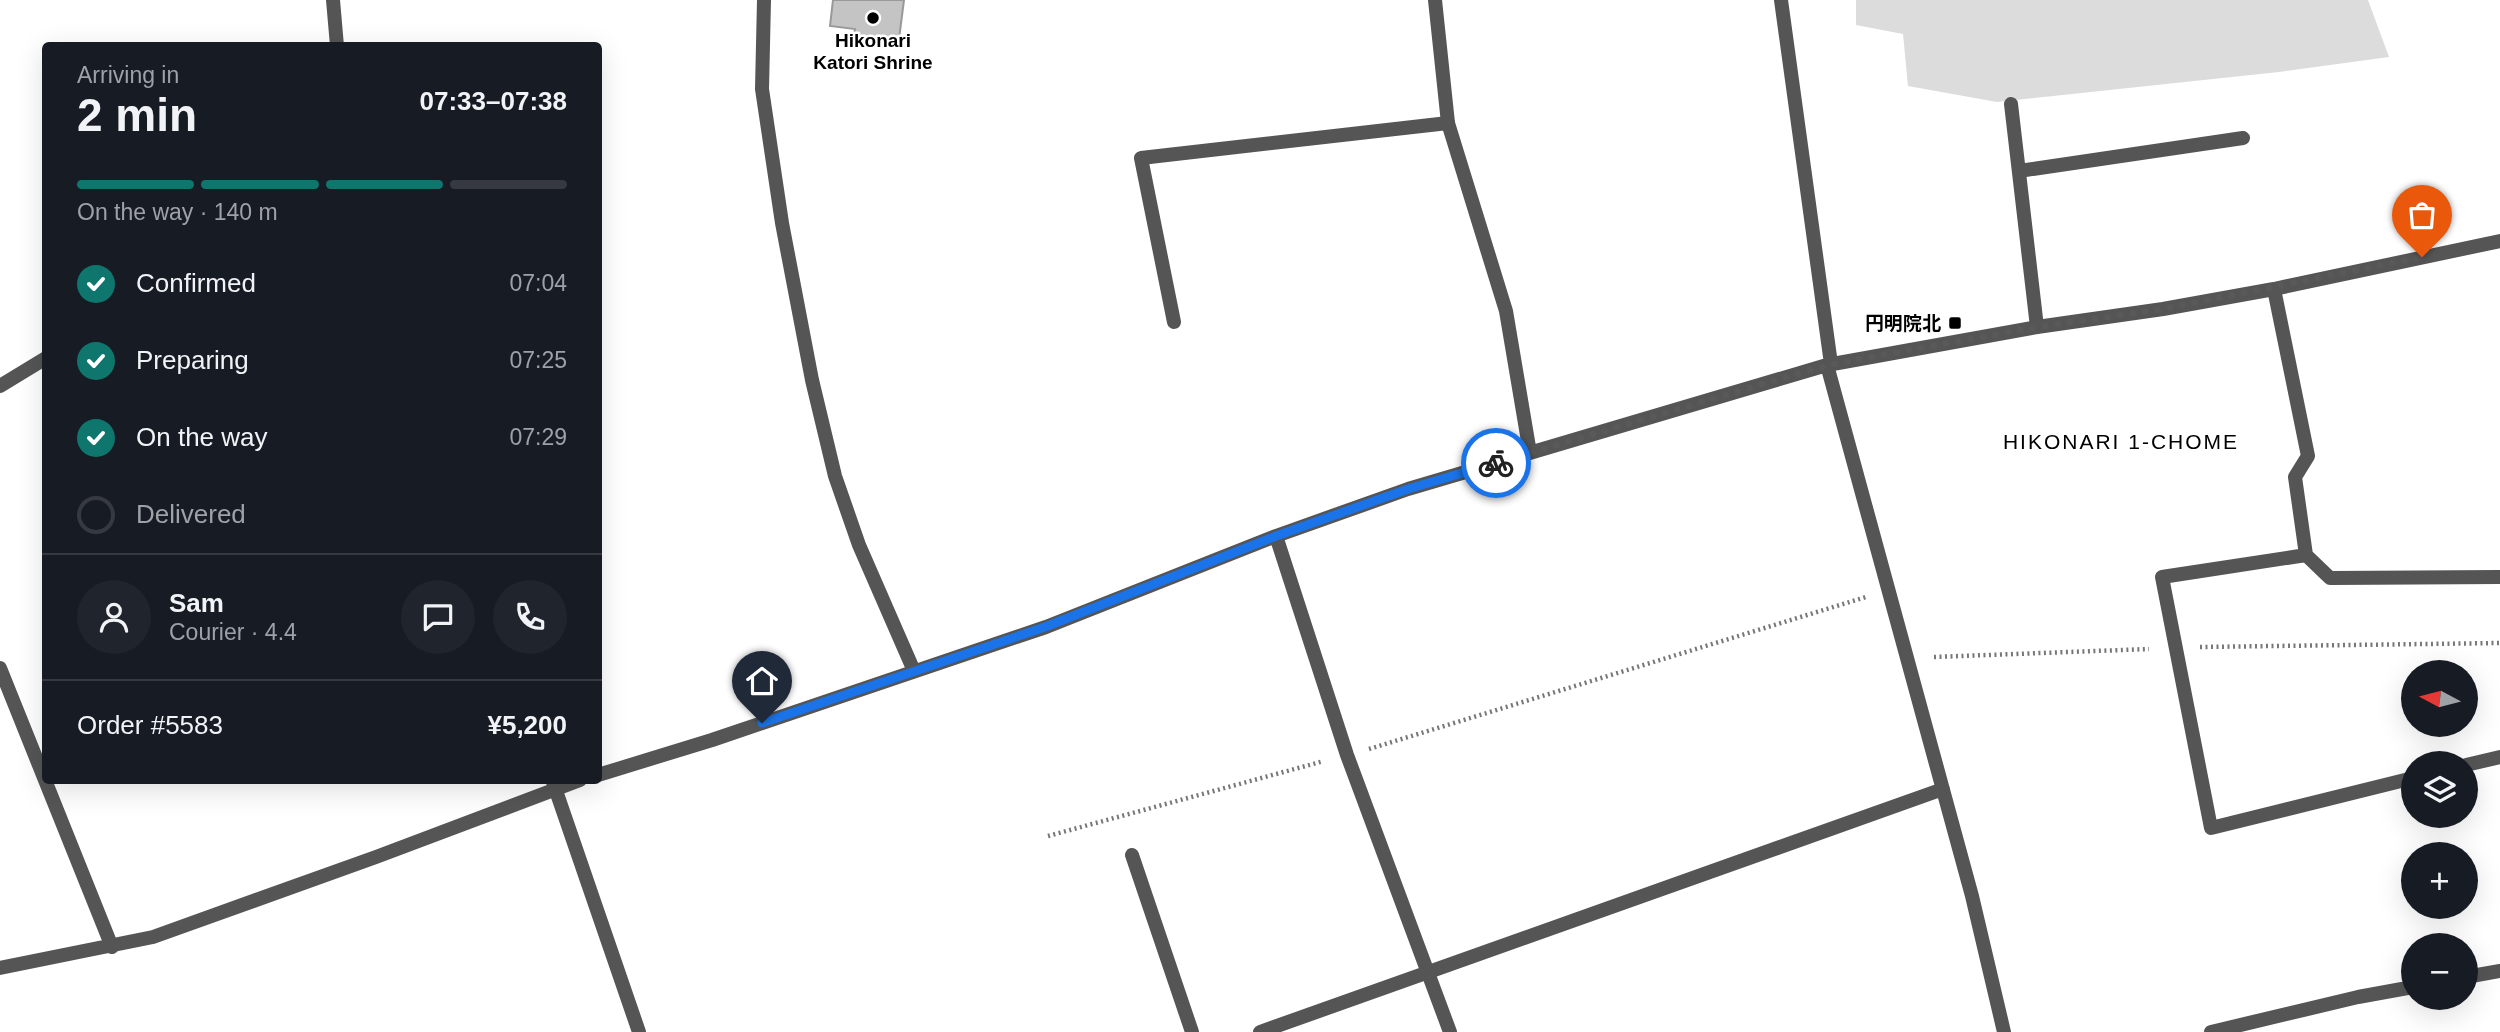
<!DOCTYPE html>
<meta charset="utf-8">
<style>
:root{--surface:#171b24;--page:#20242c;--text:#f1f3f6;--muted:#9ea1a6;--line:#363941;--accent:#0f766e}
body{margin:0;font-family:Arial,"Noto Sans JP",sans-serif;background:var(--page);color:var(--text);height:100vh;display:flex;flex-direction:column;font-size:26px;white-space:nowrap}
*{box-sizing:border-box;margin:0}
p{font-size:23px;color:var(--muted)}
.icon{flex:none;width:38px;height:38px;fill:none;stroke:currentColor;stroke-width:2;stroke-linecap:round;stroke-linejoin:round}
.map{position:relative;flex:1;overflow:hidden}
.side{position:absolute;left:42px;top:42px;width:560px;height:742px;display:flex;flex-direction:column;background:var(--surface);border-radius:7px;box-shadow:0 7px 28px #0002}
.side>*{flex:none}
.needle{width:46px;rotate:277deg}
.fabs{position:absolute;left:2401px;top:660px;display:grid;gap:14px}
.fabs a{display:grid;place-items:center;width:77px;height:77px;border-radius:50%;background:var(--surface);box-shadow:0 7px 28px #0002;font-size:35px}
.pin{position:absolute;display:grid;place-items:center;width:60px;height:60px;color:#fff;margin:-72px -30px;border-radius:50% 50% 50% 0;rotate:-45deg;box-shadow:0 0 7px #0007}
.pin .icon{rotate:45deg}
.courier{position:absolute;display:grid;place-items:center;width:70px;height:70px;margin:-35px;border:5px solid #1a73e8;border-radius:50%;background:#fff;color:#222;box-shadow:0 2px 9px #0007}
.summary em{font-style:normal;font-weight:700}
.summary div{display:flex;flex-direction:column-reverse}
.summary{display:flex;align-items:center;justify-content:space-between;height:119px;padding:0 35px}
h1{font-size:46px;font-weight:700;line-height:52px}
.bar{display:grid;grid-template-columns:repeat(4,1fr);gap:10px 7px;align-content:center;height:84px;padding:0 35px}
.bar i{height:9px;border-radius:5px;background:var(--line)}
.bar .current{background:var(--accent)}
.bar p{grid-column:span 4}
.line{display:flex;align-items:center;gap:18px;padding:0 35px;border-top:2px solid var(--line)}
.line div{flex:1}
.round{display:grid;place-items:center;flex:none;width:74px;height:74px;border-radius:37px;background:var(--page)}
ol{padding:0 35px;list-style:none}
li{display:flex;align-items:center;gap:21px;height:77px}
li p{margin-inline-start:auto}
li .icon{padding:7px;border-radius:50%;background:var(--accent);color:#fff;stroke-width:4}
li:last-child{color:var(--muted)}
li i{width:38px;height:38px;border:4px solid var(--line);border-radius:50%}
.map>svg:first-child{display:block}
</style>
<div class="map">
<svg width="2500" height="1032" viewBox="0 0 2500 1032">
<rect width="100%" height="100%" fill="#fff"/>
<path fill="#dcdcdc" d="M1856,0H2368L2389,57L2279,72L1997,102L1908,86L1903,34L1856,25Z"/>
<path fill="#c4c4c4" stroke="#999" stroke-width="2" d="M833,0H904L898,47L853,42L855,29L830,26Z"/>
<g fill="none" stroke-linecap="round" stroke-linejoin="round">
<path stroke="#777" stroke-width="4.5" stroke-dasharray="2 3.5" stroke-linecap="butt" d="M2200,647L2500,643
M1934,657L2149,649
M1369,749L1866,597
M1048,836L1324,761"/>
<path stroke="#555" stroke-width="14" d="M2011,104L2037,327
M2019,171L2243,138
M1174,322L1141,158L1448,123
M0,386L46,358
M1132,855L1192,1032
M2466,977L2500,971
M2211,1032L2358,997L2413,987"/>
<path stroke="#555" stroke-width="14" d="M333,0L337,46
M764,0L762,89L782,223L812,380L835,476L859,545L914,671
M1435,0L1448,123L1506,311L1530,453
M1781,0L1831,364
M2274,289L2308,456L2295,477L2306,555L2162,577L2211,828L2413,778
M1827,365L1972,896L2004,1032
M1276,536L1347,755L1450,1032
M2306,555L2330,578L2500,577
M0,668L112,947
M2466,765L2500,757
M598,775L712,740L1046,627L1276,536L1408,489L1827,365L2037,327L2163,309L2274,289L2500,241
M553,782L639,1032
M0,968L153,937L376,857L580,780
M1260,1032L1943,789"/>
</g>
<g fill="none" stroke-linecap="round" stroke-linejoin="round">
<path stroke="#595959" stroke-width="7" stroke-dasharray="0 12.6" d="M1496,463L1828,365L2037,327L2163,309L2422,257"/>
<path stroke="#1a73e8" stroke-width="9" d="M762,723L1045,627L1276,536L1408,489L1496,463"/>
</g>
<g fill="#000" stroke="#fff" stroke-width="2.5">
<circle cx="873" cy="18" r="7"/>
<rect x="1948" y="316" width="14" height="14" rx="3.5"/>
</g>
<g text-anchor="middle" stroke-width="5" stroke-linejoin="round" paint-order="stroke">
<g font-size="19" font-weight="bold" fill="#000" stroke="#fff">
<text x="873" y="47">Hikonari<tspan x="873" dy="22">Katori Shrine</tspan></text>
<text x="1941" y="330" text-anchor="end">円明院北</text>
</g>
<g font-size="21" letter-spacing="2" fill="#000" stroke="#fff">
<text x="2121" y="449">HIKONARI 1-CHOME</text>
</g>
</g>
</svg>
<div class="fabs">
<a><svg class="needle" viewBox="-14 -14 28 28"><path d="M0-13l5 13h-10z" fill="#e53935"/><path d="M0 13l5-13h-10z" fill="#9ea1a6"/></svg></a>
<a><svg class="icon" aria-label="layers" viewBox="0 0 24 24"><path d="M12 4l9 5-9 5-9-5zM3 14l9 5 9-5"/></svg></a>
<a>+</a>
<a>−</a>
</div>
<div class="pin" style="left:2422px;top:257px;background:#ea580c"><svg class="icon" aria-label="bag" viewBox="0 0 24 24"><path d="M5 8h14l-1 12H6zM9 8a3 3 0 0 1 6 0"/></svg></div>
<div class="pin" style="left:762px;top:723px;background:#1f2937"><svg class="icon" aria-label="home" viewBox="0 0 24 24"><path d="M3 11l9-7 9 7M6 9v11h12V9"/></svg></div>
<div class="courier" style="left:1496px;top:463px"><svg class="icon" aria-label="bike" viewBox="0 0 24 24"><circle cx="6" cy="16" r="4"/><circle cx="18" cy="16" r="4"/><path d="M6 16l4-8h5l3 8M10 8l3 8H6M13 5h3"/></svg></div>
<section class="side">
<div class="summary"><div><h1>2 min</h1><p>Arriving in</p></div><em>07:33–07:38</em></div>
<div class="bar"><i class="current"></i><i class="current"></i><i class="current"></i><i></i><p>On the way · 140 m</p></div>
<ol>
<li><svg class="icon" aria-label="check" viewBox="0 0 24 24"><path d="M5 12l5 5 9-10"/></svg>Confirmed<p>07:04</p></li>
<li><svg class="icon" aria-label="check" viewBox="0 0 24 24"><path d="M5 12l5 5 9-10"/></svg>Preparing<p>07:25</p></li>
<li><svg class="icon" aria-label="check" viewBox="0 0 24 24"><path d="M5 12l5 5 9-10"/></svg>On the way<p>07:29</p></li>
<li><i></i>Delivered</li>
</ol>
<div class="line" style="height:126px"><a class="round"><svg class="icon" aria-label="person" viewBox="0 0 24 24"><circle cx="12" cy="8" r="4"/><path d="M4 21q1-7 8-7t8 7"/></svg></a><div><b>Sam</b><p>Courier · 4.4</p></div><a class="round"><svg class="icon" aria-label="chat" viewBox="0 0 24 24"><path d="M4 5h16v11H9l-5 4z"/></svg></a><a class="round"><svg class="icon" aria-label="phone" viewBox="0 0 24 24"><path d="M5 4h4l2 5-3 2q2 4 5 5l2-3 5 2v4C11 20 4 13 5 4z"/></svg></a></div>
<div class="line" style="height:91px"><div>Order #5583</div><b>¥5,200</b></div>
</section>
</div>
